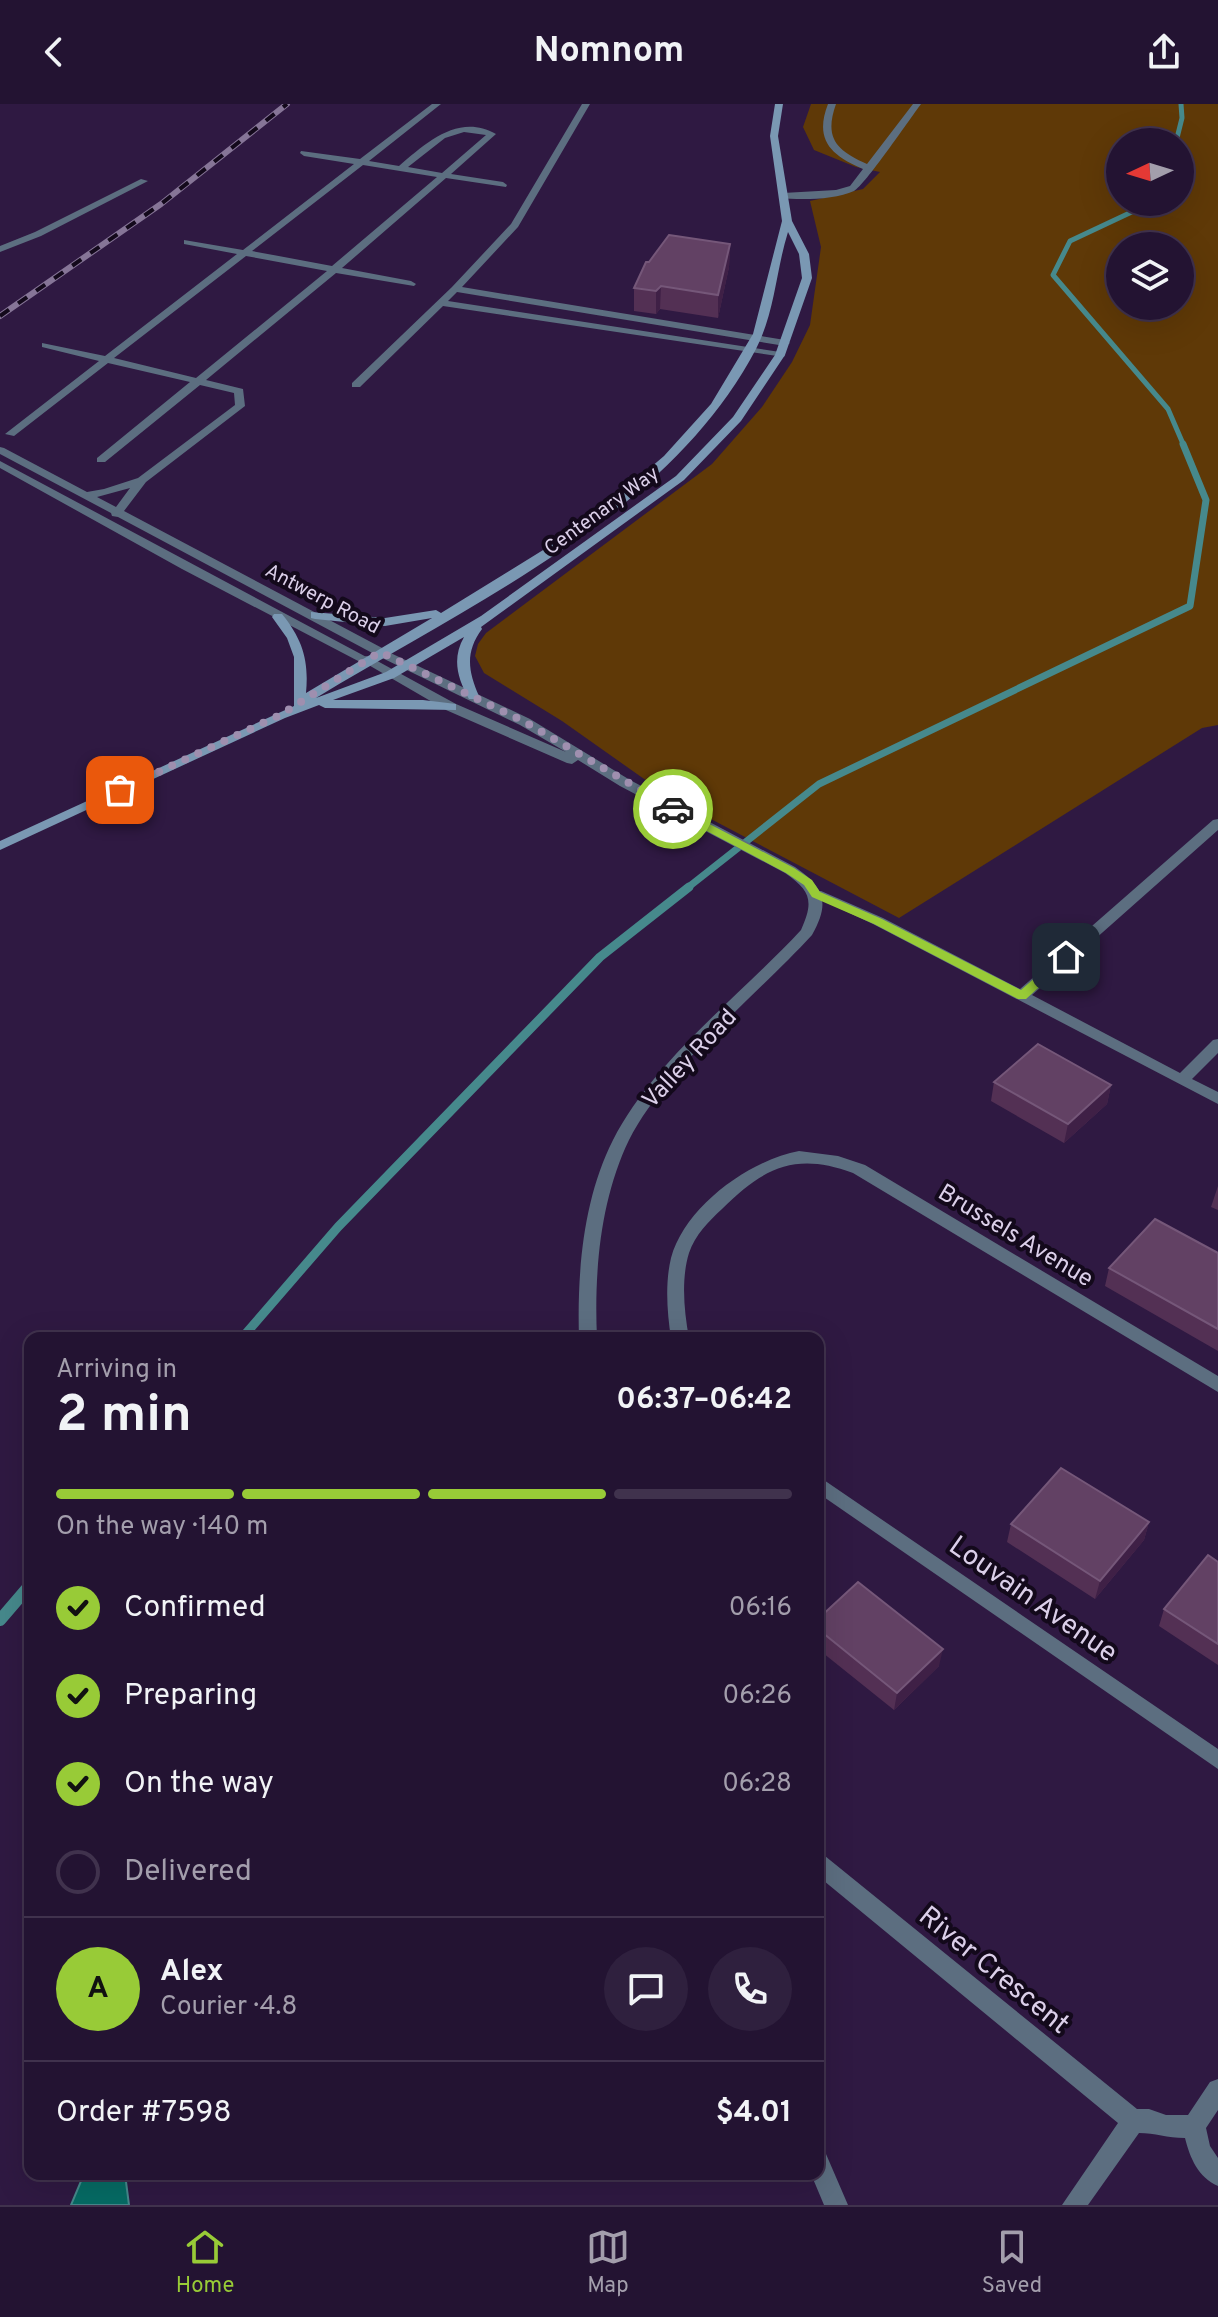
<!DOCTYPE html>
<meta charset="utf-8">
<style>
:root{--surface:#231332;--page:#2f203e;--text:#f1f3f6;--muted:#a39eac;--line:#40324d;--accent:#98cb37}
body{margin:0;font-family:Overpass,sans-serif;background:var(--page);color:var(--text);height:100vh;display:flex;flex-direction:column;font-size:30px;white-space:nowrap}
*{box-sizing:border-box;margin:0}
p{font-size:26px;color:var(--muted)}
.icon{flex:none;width:44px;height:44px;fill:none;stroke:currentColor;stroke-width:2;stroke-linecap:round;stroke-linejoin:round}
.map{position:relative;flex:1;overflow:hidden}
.details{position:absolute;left:24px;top:1228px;width:800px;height:848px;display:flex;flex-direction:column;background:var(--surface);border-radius:16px;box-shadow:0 8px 32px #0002,0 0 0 2px var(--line)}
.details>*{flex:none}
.needle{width:52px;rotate:266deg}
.buttons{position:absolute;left:1106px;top:24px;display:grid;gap:16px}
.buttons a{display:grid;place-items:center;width:88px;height:88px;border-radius:50%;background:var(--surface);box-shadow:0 8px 32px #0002,0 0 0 2px var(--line);font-size:40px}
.pin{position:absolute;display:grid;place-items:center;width:68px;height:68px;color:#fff;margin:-34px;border-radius:16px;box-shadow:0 4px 12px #0006}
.courier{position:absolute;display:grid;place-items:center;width:80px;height:80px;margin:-40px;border:6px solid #98cb37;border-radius:50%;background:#fff;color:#222;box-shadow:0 2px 10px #0007}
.head em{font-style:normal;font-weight:700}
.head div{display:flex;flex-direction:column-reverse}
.head{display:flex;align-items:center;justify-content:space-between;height:136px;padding:0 32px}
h1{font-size:52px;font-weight:700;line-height:60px}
.bar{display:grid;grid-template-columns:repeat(4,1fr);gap:12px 8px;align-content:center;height:96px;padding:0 32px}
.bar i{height:10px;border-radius:6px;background:var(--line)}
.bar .selected{background:var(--accent)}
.bar p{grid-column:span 4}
.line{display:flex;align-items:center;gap:20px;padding:0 32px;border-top:2px solid var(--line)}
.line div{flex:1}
.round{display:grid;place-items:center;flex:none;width:84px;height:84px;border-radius:42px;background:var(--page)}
ol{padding:0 32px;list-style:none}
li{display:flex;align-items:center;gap:24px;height:88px}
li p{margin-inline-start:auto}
li .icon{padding:8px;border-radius:50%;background:var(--accent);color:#111;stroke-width:4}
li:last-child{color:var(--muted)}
li i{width:44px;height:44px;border:4px solid var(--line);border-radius:50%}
header{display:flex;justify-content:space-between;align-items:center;height:104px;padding:0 32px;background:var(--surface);font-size:36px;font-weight:700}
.tabs{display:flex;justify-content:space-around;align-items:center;height:112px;border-top:2px solid var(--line);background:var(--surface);font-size:22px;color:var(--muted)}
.tabs a{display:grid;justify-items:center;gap:4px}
.tabs .selected{color:var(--accent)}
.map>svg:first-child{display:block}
</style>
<header><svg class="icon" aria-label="back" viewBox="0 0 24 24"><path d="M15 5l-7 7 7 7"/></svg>Nomnom<svg class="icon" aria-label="share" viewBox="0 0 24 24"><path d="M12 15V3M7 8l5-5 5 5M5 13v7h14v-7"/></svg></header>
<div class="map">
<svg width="1218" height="2101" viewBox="0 0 1218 2101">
<rect width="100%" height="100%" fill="#2f1942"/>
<path fill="#5f3907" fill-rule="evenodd" d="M811,0H1218V621L1202,624L899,814L671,694L562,617L484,569L475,552L478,540L486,529L712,360L762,303L792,258L810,221L821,143L810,97L863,85L880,68L856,63L814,46L803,23ZM1120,38H1180V98H1120ZM1120,142H1180V202H1120Z"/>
<path fill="#066b64" stroke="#46898c" stroke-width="2" d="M84,2070H125L129,2101H71Z"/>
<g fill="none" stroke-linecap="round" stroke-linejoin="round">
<path stroke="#46898c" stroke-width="5" d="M1176,38L1182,14L1181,0
M1153,98L1070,137L1053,171L1168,305L1184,342"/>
<path stroke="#46898c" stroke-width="7" d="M686,785L819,680L1190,502L1206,396L1183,340"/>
<path stroke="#46898c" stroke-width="9" d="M242,1234L338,1123L600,853L689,783"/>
<path stroke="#46898c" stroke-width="12" d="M0,1516L30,1481"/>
<path fill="#5c6e80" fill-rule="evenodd" d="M582,0H590L518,123L462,183L785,236L790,239L785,242L457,188L448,197L780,248L785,251L784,253L443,202L360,283H352V279L452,183L511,120Z
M828,0H836C824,34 836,46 867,60L913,0H921C909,16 865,81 854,87C835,96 800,96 780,94V90L783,89L836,86L850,82L863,65C831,51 814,36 828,0Z"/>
<path fill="#5c6e80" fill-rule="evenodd" d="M432,0H441L369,57L399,62C427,38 459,9 496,30L451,70L503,78L507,81L506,83L446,74L342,164L411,177L416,180L414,182L336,169L206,276L243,285L245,302L146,378L124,407L384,545V551H376L118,413L112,412L111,409L0,350V343L4,344L87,388L104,385L138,374L235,301L234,289L200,281L105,358H97V354L190,278L108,259L14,332L5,330L99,257L42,243V239L105,252L237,150L184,140V136L243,146L354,60L304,52L300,49L301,47L360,55ZM464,28L486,31L442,69L408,63L445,34ZM363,61L437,73L332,162L252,147ZM246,152L327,167L196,274L114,254ZM130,384L116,403L97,393Z
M141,75L148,77L41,132L0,148V142L35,128Z
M0,357L372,556L366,560L362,559L182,465L0,364Z
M1218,715V726L1032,891L1180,969L1213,936L1218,935V949L1192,975L1218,988V1000L873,820L809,790L811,787H821L883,814L1020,885L1213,716Z
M799,1047L838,1052L865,1061L1218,1272V1288L853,1069C796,1048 764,1063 722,1105C709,1117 695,1131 689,1149C681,1175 684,1207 689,1234H671C667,1208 665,1179 671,1154C685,1102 750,1056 799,1047Z
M818,1372L1218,1645V1665L818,1389Z
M818,1749L825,1752L1137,2005H1149L1166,2011H1188L1210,1978L1218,1975V2006L1206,2024L1210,2042L1218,2054V2082C1198,2073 1190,2054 1185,2034C1167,2034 1155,2029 1139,2029L1088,2101H1062L1118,2019L818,1772Z"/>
<path fill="#5c6e80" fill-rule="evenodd" d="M380,544L530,615L630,676L795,763C825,784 830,799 812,831C757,891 665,965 629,1036C600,1096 594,1169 597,1234H579C577,1169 583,1095 613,1036C654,956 740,892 801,826C814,797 811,787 785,769L620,682L578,656L572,660L567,659L446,606L360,556L366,552L370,553L456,600L566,648L520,621L376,551V545Z
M818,2046L826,2050L848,2101H824L811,2070H818Z"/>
<path fill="#7a98b3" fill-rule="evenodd" d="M775,0H783L778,32L792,117L809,150L812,174L785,251L741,317L684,376L481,523L482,525C465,548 468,567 479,592L477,595H469C457,574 452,554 464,533L394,574L333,596H423L456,600V606L325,604L319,601L285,614L0,746V737L294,602V553L287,534L272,513L274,510H282C303,536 309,557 306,589L432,514L385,522L315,515L311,514V508L385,514L436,506L441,509L548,443L609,399L664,352L711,300L753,230L782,117L770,32ZM788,128L799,150L802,174L775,251L733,313L676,372L481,512L386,568L316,594C470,500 669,411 756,245C775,208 776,166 788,128Z"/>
<g stroke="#867597" stroke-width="6">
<path id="rail" d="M0,212L161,100L287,0"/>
</g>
<use href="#rail" stroke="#13091b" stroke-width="4" stroke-dasharray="11" stroke-linecap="butt"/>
</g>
<path fill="#533054" d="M730,140L729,163L718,214L660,205L656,210L634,207V184L649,158Z
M994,978L1111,981L1107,1000L1064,1039L991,997Z
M1218,1082V1106L1211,1103Z
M1218,1149V1247L1105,1182L1109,1164Z
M1149,1418L1144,1436L1095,1495L1007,1438L1011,1420Z
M1218,1458V1561L1159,1522L1164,1505Z
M818,1515L939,1562L894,1606L818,1545Z"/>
<path fill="#3f2046" d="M730,140L729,163L718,214V191Z
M661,182L660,205L656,210V187Z
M1111,981L1107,1000L1064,1039L1068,1020Z
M1149,1418L1144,1436L1095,1495L1100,1477Z
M943,1545L939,1562L894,1606L897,1589Z"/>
<path fill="#624164" stroke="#755779" stroke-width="2" d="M669,131L730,140L718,191L661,182L656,187L634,184L646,158H649Z
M1038,940L1111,981L1068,1020L994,978Z
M1155,1115L1218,1149V1225L1109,1164Z
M1061,1364L1149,1418L1100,1477L1011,1420Z
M1208,1451L1218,1458V1540L1164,1505Z
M858,1478L943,1545L897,1589L818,1525V1515Z"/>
<path fill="#98cb37" d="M673,701L794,764L812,776L820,788L882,815L1021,886L1061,851L1072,853L1026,895H1018L874,820L812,793L804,781L786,769L669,707L667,705Z"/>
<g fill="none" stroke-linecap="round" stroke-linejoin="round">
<path stroke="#9f8faf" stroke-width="8" stroke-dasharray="0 14.4" d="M120,686L280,611L380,548L525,618L673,705"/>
</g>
<g text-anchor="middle" stroke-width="8" stroke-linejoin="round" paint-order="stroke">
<g font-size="20" fill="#dbcfe9" stroke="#13091b">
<text transform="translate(601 406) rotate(-36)" y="7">Centenary Way</text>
<text transform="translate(323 494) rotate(28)" y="7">Antwerp Road</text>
</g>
<g font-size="24" fill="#dbcfe9" stroke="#13091b">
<text transform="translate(689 954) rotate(-47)" y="8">Valley Road</text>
<text transform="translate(1016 1131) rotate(31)" y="8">Brussels Avenue</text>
</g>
<g font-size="28" fill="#dbcfe9" stroke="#13091b">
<text transform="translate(1034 1494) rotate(35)" y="10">Louvain Avenue</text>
<text transform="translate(995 1865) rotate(39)" y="10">River Crescent</text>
</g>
</g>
</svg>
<div class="buttons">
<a><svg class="needle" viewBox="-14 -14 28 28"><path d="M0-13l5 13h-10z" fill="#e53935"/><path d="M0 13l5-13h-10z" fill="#a39eac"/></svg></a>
<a><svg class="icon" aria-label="layers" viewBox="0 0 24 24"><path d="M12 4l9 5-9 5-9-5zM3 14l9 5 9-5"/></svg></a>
</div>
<div class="pin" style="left:120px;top:686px;background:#ea580c"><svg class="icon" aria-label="bag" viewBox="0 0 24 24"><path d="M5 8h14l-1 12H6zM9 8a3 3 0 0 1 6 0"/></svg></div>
<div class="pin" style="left:1066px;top:853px;background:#1f2937"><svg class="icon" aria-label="home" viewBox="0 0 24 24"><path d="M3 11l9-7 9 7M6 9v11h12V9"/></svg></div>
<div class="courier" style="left:673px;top:705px"><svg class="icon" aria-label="car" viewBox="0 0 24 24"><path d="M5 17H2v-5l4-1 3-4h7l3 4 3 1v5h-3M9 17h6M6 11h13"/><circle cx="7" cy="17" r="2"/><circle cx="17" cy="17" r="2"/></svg></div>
<section class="details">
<div class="head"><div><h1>2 min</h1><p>Arriving in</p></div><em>06:37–06:42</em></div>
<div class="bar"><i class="selected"></i><i class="selected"></i><i class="selected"></i><i></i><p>On the way · 140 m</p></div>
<ol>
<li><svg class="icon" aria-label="check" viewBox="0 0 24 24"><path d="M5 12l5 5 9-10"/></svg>Confirmed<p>06:16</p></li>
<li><svg class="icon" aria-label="check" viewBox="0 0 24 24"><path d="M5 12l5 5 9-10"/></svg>Preparing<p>06:26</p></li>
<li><svg class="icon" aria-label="check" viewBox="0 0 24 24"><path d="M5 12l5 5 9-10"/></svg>On the way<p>06:28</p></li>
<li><i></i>Delivered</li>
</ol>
<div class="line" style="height:144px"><b class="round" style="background:var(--accent);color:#111">A</b><div><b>Alex</b><p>Courier · 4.8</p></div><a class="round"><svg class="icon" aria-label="chat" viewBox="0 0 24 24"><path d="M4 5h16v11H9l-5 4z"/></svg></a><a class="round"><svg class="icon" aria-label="phone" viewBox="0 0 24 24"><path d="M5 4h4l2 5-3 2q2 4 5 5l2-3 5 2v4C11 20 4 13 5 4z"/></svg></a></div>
<div class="line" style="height:104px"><div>Order #7598</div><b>$4.01</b></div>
</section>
</div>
<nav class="tabs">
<a class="selected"><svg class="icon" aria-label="home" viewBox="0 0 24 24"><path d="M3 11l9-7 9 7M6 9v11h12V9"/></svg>Home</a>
<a><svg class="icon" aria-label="map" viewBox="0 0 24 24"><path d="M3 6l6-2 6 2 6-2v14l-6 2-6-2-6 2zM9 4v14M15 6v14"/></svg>Map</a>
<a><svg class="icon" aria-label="saved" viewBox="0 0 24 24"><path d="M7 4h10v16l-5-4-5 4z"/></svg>Saved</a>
</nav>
